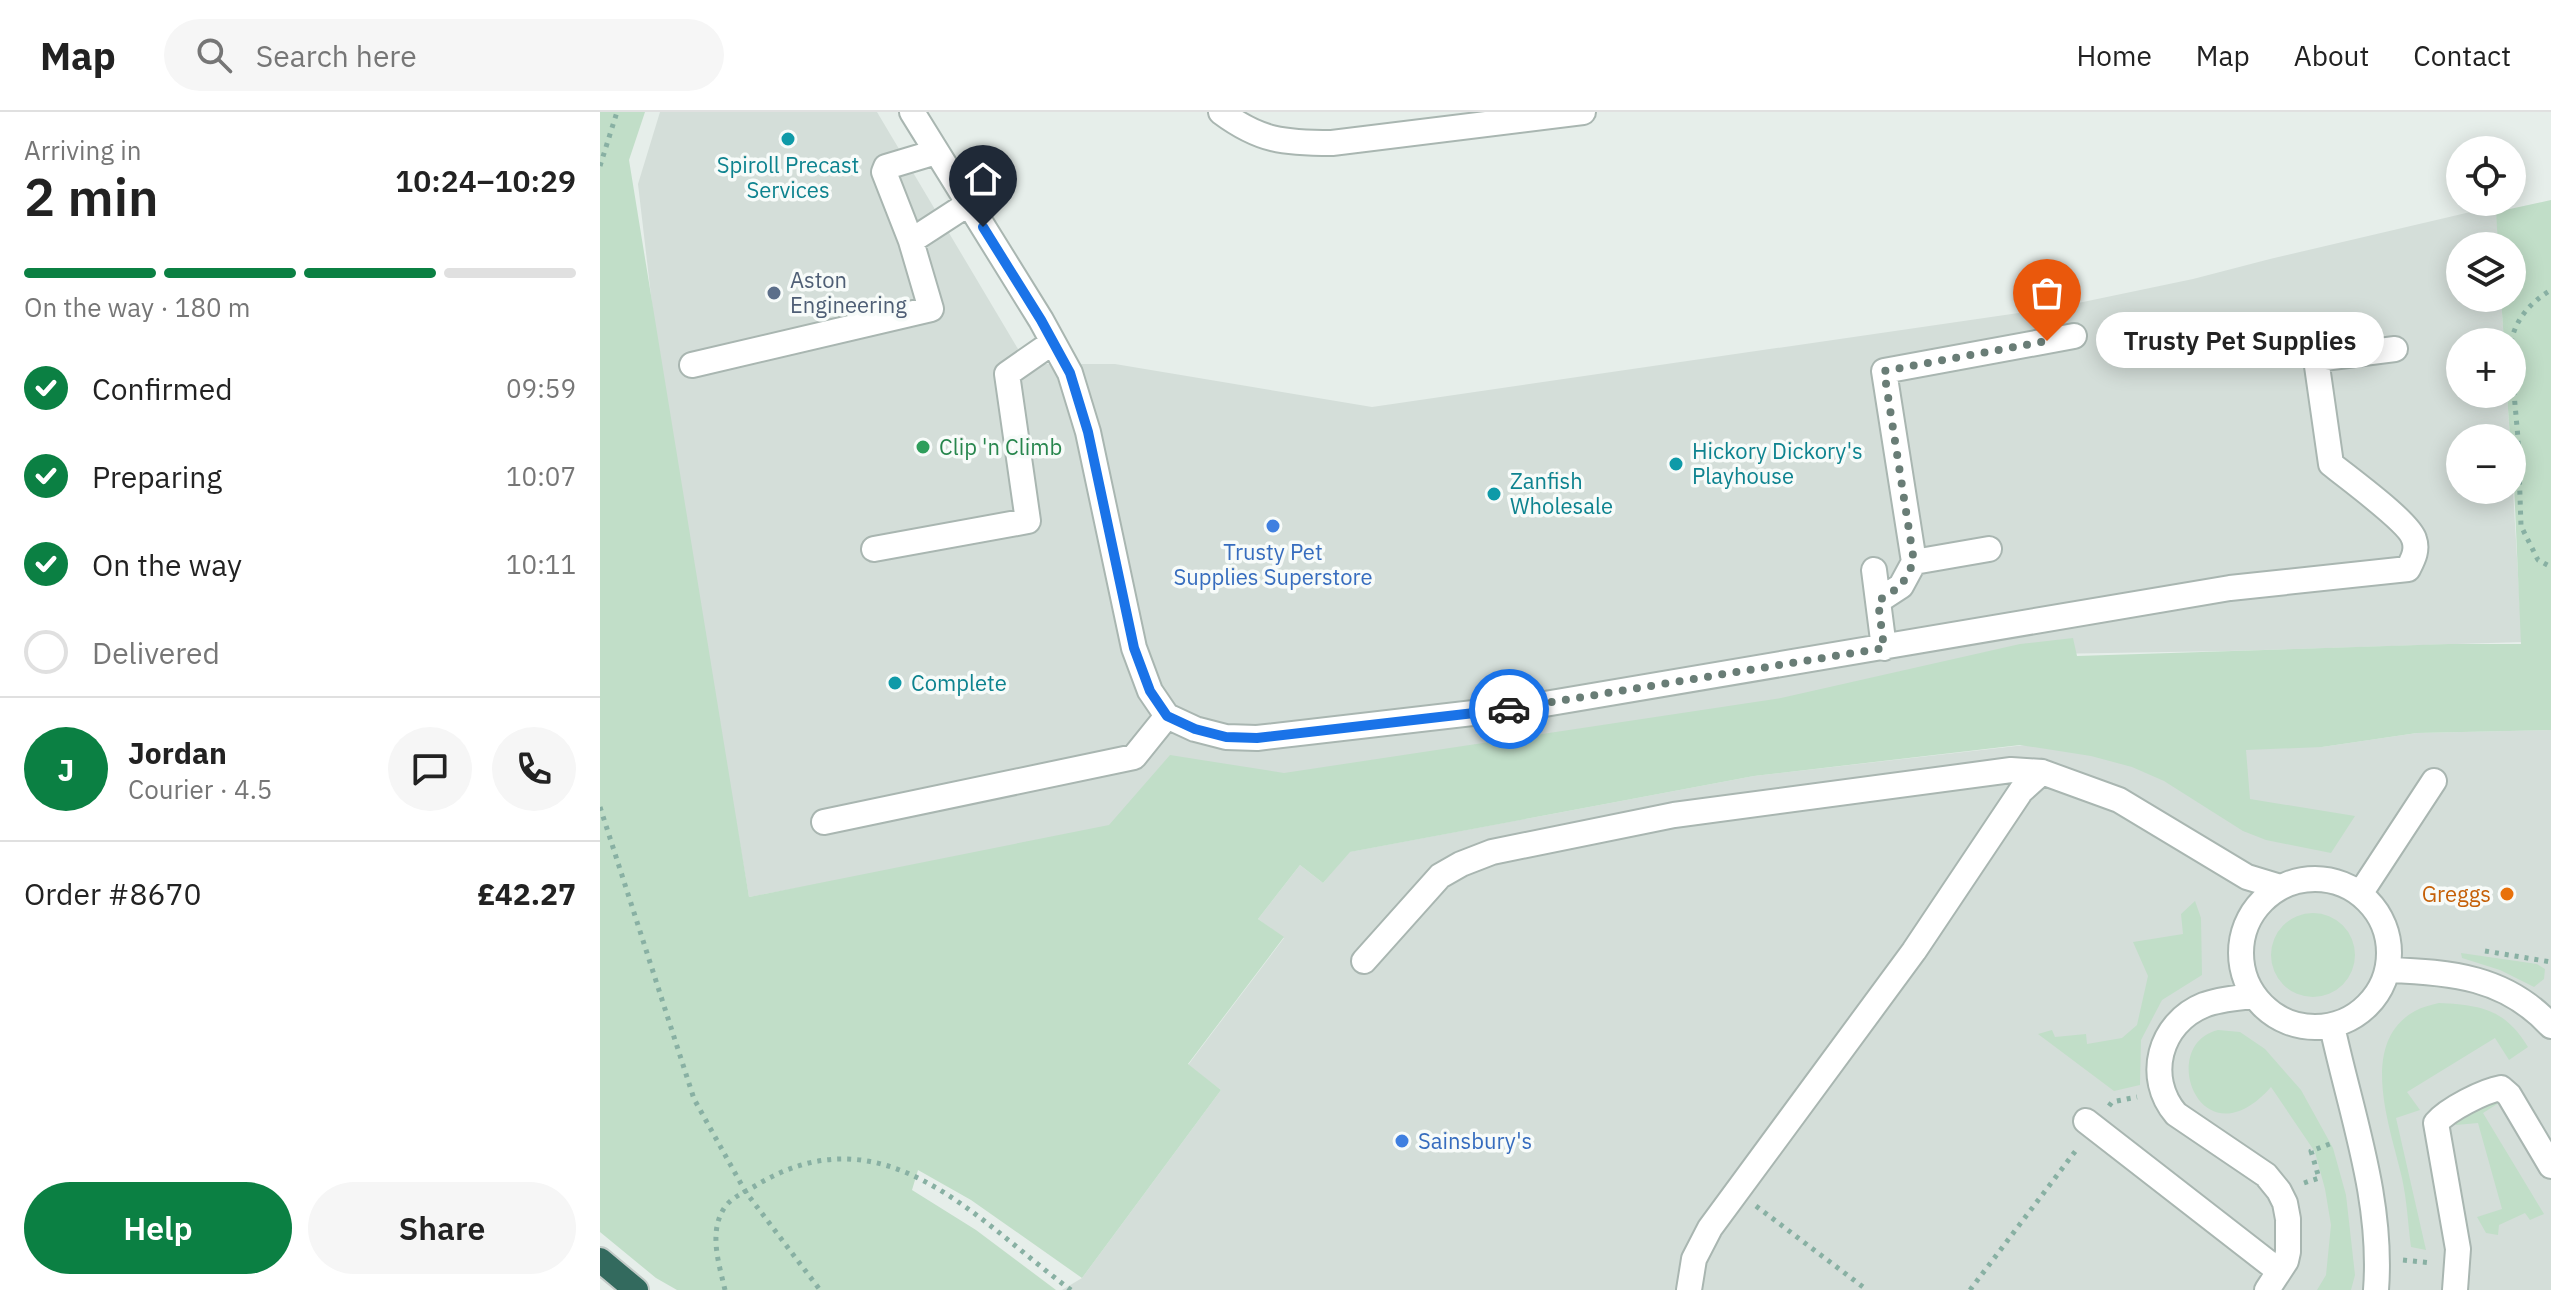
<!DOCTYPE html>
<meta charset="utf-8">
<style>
:root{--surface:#fff;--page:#f6f6f6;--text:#222;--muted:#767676;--line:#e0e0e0;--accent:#0b8043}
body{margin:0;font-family:"IBM Plex Sans",sans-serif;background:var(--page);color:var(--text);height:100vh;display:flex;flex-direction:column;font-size:30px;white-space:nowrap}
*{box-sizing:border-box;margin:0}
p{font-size:26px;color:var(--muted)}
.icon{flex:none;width:44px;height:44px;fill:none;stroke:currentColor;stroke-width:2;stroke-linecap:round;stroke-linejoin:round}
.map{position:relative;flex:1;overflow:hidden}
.side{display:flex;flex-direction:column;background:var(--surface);width:600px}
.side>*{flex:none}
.tools{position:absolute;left:1846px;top:24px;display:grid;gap:16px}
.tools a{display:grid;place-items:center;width:80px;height:80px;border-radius:50%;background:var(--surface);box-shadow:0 4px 20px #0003;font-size:40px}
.pin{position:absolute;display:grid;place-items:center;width:68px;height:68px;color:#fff;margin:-82px -34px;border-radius:50% 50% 50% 0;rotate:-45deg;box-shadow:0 0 8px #0007}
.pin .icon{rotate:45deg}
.courier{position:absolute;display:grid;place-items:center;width:80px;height:80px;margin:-40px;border:6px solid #1a73e8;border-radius:50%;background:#fff;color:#222;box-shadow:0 2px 10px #0007}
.bubble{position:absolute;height:56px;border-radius:28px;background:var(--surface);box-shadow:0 4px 20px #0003;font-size:26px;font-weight:600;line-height:56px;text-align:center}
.summary em{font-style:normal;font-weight:600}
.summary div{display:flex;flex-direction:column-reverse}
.summary{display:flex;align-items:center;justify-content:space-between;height:136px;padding:0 24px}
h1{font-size:52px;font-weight:600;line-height:60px}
.bar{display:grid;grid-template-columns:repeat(4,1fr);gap:12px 8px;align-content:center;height:96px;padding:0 24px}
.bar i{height:10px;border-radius:6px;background:var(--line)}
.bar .selected{background:var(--accent)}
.bar p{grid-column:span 4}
.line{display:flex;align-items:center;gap:20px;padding:0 24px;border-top:2px solid var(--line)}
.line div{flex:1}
.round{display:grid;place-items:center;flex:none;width:84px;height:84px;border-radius:42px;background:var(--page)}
ol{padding:0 24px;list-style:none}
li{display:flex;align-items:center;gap:24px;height:88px}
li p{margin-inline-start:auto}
li .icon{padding:8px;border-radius:50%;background:var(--accent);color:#fff;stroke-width:4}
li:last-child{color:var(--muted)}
li i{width:44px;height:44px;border:4px solid var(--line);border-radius:50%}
.action{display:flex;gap:16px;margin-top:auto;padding:16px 24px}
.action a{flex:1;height:92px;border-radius:48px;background:var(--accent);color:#fff;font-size:32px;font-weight:600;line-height:92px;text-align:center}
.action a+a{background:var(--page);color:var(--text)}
header{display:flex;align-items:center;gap:48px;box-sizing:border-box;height:112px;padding:0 40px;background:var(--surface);border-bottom:2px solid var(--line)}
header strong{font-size:38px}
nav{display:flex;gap:44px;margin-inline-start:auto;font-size:28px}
.search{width:560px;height:72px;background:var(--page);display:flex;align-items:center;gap:20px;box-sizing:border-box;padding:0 28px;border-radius:44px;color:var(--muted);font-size:30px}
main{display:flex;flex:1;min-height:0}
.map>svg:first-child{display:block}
</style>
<header>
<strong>Map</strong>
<div class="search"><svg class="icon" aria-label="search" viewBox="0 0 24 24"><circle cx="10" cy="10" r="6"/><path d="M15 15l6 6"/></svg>Search here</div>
<nav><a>Home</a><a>Map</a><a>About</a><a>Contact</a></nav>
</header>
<main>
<section class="side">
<div class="summary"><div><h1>2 min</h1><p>Arriving in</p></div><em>10:24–10:29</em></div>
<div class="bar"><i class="selected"></i><i class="selected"></i><i class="selected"></i><i></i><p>On the way · 180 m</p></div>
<ol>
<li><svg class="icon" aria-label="check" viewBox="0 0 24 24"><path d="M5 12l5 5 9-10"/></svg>Confirmed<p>09:59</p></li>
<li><svg class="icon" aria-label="check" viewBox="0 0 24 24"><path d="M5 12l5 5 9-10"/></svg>Preparing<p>10:07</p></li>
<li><svg class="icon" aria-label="check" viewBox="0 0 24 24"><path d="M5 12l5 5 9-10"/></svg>On the way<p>10:11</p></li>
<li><i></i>Delivered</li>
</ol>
<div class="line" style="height:144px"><b class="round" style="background:var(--accent);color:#fff">J</b><div><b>Jordan</b><p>Courier · 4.5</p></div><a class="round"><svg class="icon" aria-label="chat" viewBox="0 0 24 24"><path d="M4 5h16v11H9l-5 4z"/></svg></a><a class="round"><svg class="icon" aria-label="phone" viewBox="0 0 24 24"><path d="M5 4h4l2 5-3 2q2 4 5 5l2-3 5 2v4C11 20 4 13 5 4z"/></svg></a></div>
<div class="line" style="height:104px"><div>Order #8670</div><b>£42.27</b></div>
<div class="action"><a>Help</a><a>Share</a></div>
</section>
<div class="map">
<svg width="1951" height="1178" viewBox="0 0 1951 1178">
<rect width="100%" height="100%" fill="#e6eeea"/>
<path fill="#d4ded9" d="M60,0H277L427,252H515L772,295L1459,195L1593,167L1670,147L1896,94L1898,134H1860V186H1901L1904,230H1860V282H1907L1910,326H1860V378H1912V361L1922,530L1629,539L1380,543L1024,623L149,785L62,278L38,72Z
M1643,608L1722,635L1817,621L1951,618V1178H462L482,1166L621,978L588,953L684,826L658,807L700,753L723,771L749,740L1154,664Z"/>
<path fill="#c1dec8" d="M0,0H45L29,48L149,785L509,713L570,643L684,661L1181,586L1420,532L1473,526L1477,544L1849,532H1921L1912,326H1910L1907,282H1912V230H1904L1901,186H1912V134H1898L1896,100L1951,88V618L1817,621L1722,635L1646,638L1650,687L1755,704L1731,741L1666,728L1643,719L1564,669L1532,655L1491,644L1420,633L1154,664L750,740L723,771L700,753L658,807L684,825L588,952L621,978L482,1166L371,1088L318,1058L312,1078L376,1118L456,1178H77L56,1166L0,1120Z
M1595,789L1601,806L1602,863L1562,888L1541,928L1540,973L1514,979L1438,922L1452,918L1455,925L1486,922L1487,932L1522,926L1537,913L1548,864L1533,830L1583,822L1581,802Z
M1671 843a42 42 0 1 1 84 0a42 42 0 1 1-84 0Z
M1861,841L1937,852L1945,857L1944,867L1934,875L1900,858L1862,846Z
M1839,891C1881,893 1905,897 1928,935L1909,948L1895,926L1807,980L1820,998L1796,1006L1826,1138L1811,1135C1808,1112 1807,1089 1802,1066C1791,1017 1757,931 1815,899C1822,895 1831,893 1839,891Z
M1618,918L1640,920L1665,937L1701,978L1733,1036L1746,1083L1755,1163L1751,1178H1717L1726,1163L1731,1113L1725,1077L1715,1040L1671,975C1601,1054 1556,933 1618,918Z
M1899,984L1902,989L1883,1001L1944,1102L1930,1108L1925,1101L1899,1113L1898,1123L1886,1121L1877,1105L1902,1097L1878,1011L1856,1013V1007Z"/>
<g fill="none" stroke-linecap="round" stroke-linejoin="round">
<g stroke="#a9b6b1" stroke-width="28">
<path id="minor" d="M312,0L441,208L470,261L488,320L534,536L550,579L567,604L595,617L626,625L657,626L933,594L1630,476L1808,457C1813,447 1818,438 1814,427C1809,410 1748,366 1731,352L1716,247L1795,237
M621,0C660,29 684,31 732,31L983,0
M311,129L284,60L286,55L336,40
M92,253L331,197L311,129L368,92
M274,437L428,409L407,262L453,230
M1314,450L1389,437
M1274,458L1284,536
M1278,489L1301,474L1314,450L1284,259L1474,224
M224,710L534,645L567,604
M1641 841a74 74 0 1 1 148 0a74 74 0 1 1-148 0Z
M1760,782L1834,669
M764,849L840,764L861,752L892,740L1074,703L1411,658L1442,660
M1788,858C1851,860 1906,865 1951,914
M1653,884C1637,886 1619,887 1604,893C1559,911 1545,966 1576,1002L1666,1063L1679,1079L1685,1091L1688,1107V1140L1686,1149L1667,1178
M1732,914C1751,1002 1783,1087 1776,1178
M1486,1009L1679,1159
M1089,1178L1094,1147L1110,1116L1314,839L1421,679L1442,660L1519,688L1647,765L1680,775
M1855,1178L1858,1137L1836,1011C1848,997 1884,979 1901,976L1909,983L1951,1054"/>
</g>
<g stroke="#c2cac7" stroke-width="28">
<path id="highway" d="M0,1148L36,1178"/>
</g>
<path stroke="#88b0a3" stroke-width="5" stroke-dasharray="4 6" stroke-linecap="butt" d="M0,54L17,0
M1911,230C1916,206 1931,190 1951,178
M1912,259L1918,326L1921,414L1938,448L1951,455
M0,695L94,987L145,1079L220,1178
M1885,839L1951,850
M1509,994L1512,990L1537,985
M1704,1071L1719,1066L1711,1039L1735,1030
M1156,1094L1267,1178
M1803,1148L1832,1151
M125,1178C119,1152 108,1119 125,1095C132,1085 145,1080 155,1074C284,995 375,1107 471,1178
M1370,1178L1477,1037"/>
<use href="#minor" stroke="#fff" stroke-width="24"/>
<use href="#highway" stroke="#336a5e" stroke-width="24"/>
</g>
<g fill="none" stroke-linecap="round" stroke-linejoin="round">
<path stroke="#697d76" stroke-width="8" stroke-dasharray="0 14.4" d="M909,597L1284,536L1278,489L1301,474L1314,450L1284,259L1447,229"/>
<path stroke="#1a73e8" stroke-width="10" d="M383,115L441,208L470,261L488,320L534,536L550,579L567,604L595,617L626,625L657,626L909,597"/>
</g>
<g fill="#0f9aa8" stroke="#f7fbf9" stroke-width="3">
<circle cx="188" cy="27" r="8"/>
<circle cx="1076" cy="352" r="8"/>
<circle cx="894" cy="382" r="8"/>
<circle cx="295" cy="571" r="8"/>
</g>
<circle fill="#5c6f8a" stroke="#f7fbf9" stroke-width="3" cx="174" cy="181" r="8"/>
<circle fill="#2e9e5b" stroke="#f7fbf9" stroke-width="3" cx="323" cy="335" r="8"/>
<g fill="#3f7fe0" stroke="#f7fbf9" stroke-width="3">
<circle cx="673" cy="414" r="8"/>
<circle cx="802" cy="1029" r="8"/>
</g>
<circle fill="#e8710a" stroke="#f7fbf9" stroke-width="3" cx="1907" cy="782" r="8"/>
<g text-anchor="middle" stroke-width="7" stroke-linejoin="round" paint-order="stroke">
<g font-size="22" fill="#0d838f" stroke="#f7fbf9" text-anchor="start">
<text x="188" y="61" text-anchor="middle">Spiroll Precast<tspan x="188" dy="25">Services</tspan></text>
<text x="1092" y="347">Hickory Dickory's<tspan x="1092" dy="25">Playhouse</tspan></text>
<text x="910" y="377">Zanfish<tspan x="910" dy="25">Wholesale</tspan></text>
<text x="311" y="579">Complete</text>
</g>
<g font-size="22" fill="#4e5e75" stroke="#f7fbf9" text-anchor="start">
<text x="190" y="176">Aston<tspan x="190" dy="25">Engineering</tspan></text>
</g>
<g font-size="22" fill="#27864d" stroke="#f7fbf9" text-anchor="start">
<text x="339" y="343">Clip 'n Climb</text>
</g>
<g font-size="22" fill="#366cbe" stroke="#f7fbf9">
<text x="673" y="448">Trusty Pet<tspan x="673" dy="25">Supplies Superstore</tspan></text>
<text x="818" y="1037" text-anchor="start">Sainsbury's</text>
</g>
<g font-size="22" fill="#c56008" stroke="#f7fbf9" text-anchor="end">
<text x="1891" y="790">Greggs</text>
</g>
</g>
</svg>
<div class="tools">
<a><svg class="icon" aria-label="locate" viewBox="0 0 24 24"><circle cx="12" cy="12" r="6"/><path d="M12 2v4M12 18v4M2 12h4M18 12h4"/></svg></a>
<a><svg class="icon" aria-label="layers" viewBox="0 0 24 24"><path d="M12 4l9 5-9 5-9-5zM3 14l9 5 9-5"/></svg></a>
<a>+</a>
<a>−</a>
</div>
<div class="pin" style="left:1447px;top:229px;background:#ea580c"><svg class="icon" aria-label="bag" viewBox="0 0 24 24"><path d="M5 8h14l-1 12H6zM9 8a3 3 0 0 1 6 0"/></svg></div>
<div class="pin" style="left:383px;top:115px;background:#1f2937"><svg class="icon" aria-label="home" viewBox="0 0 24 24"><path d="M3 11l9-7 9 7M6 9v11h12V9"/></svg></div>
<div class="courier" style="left:909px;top:597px"><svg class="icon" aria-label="car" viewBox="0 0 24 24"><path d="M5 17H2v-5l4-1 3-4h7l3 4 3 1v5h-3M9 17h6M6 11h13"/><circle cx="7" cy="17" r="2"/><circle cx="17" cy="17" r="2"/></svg></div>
<div class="bubble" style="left:1496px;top:200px;width:288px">Trusty Pet Supplies</div>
</div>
</main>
